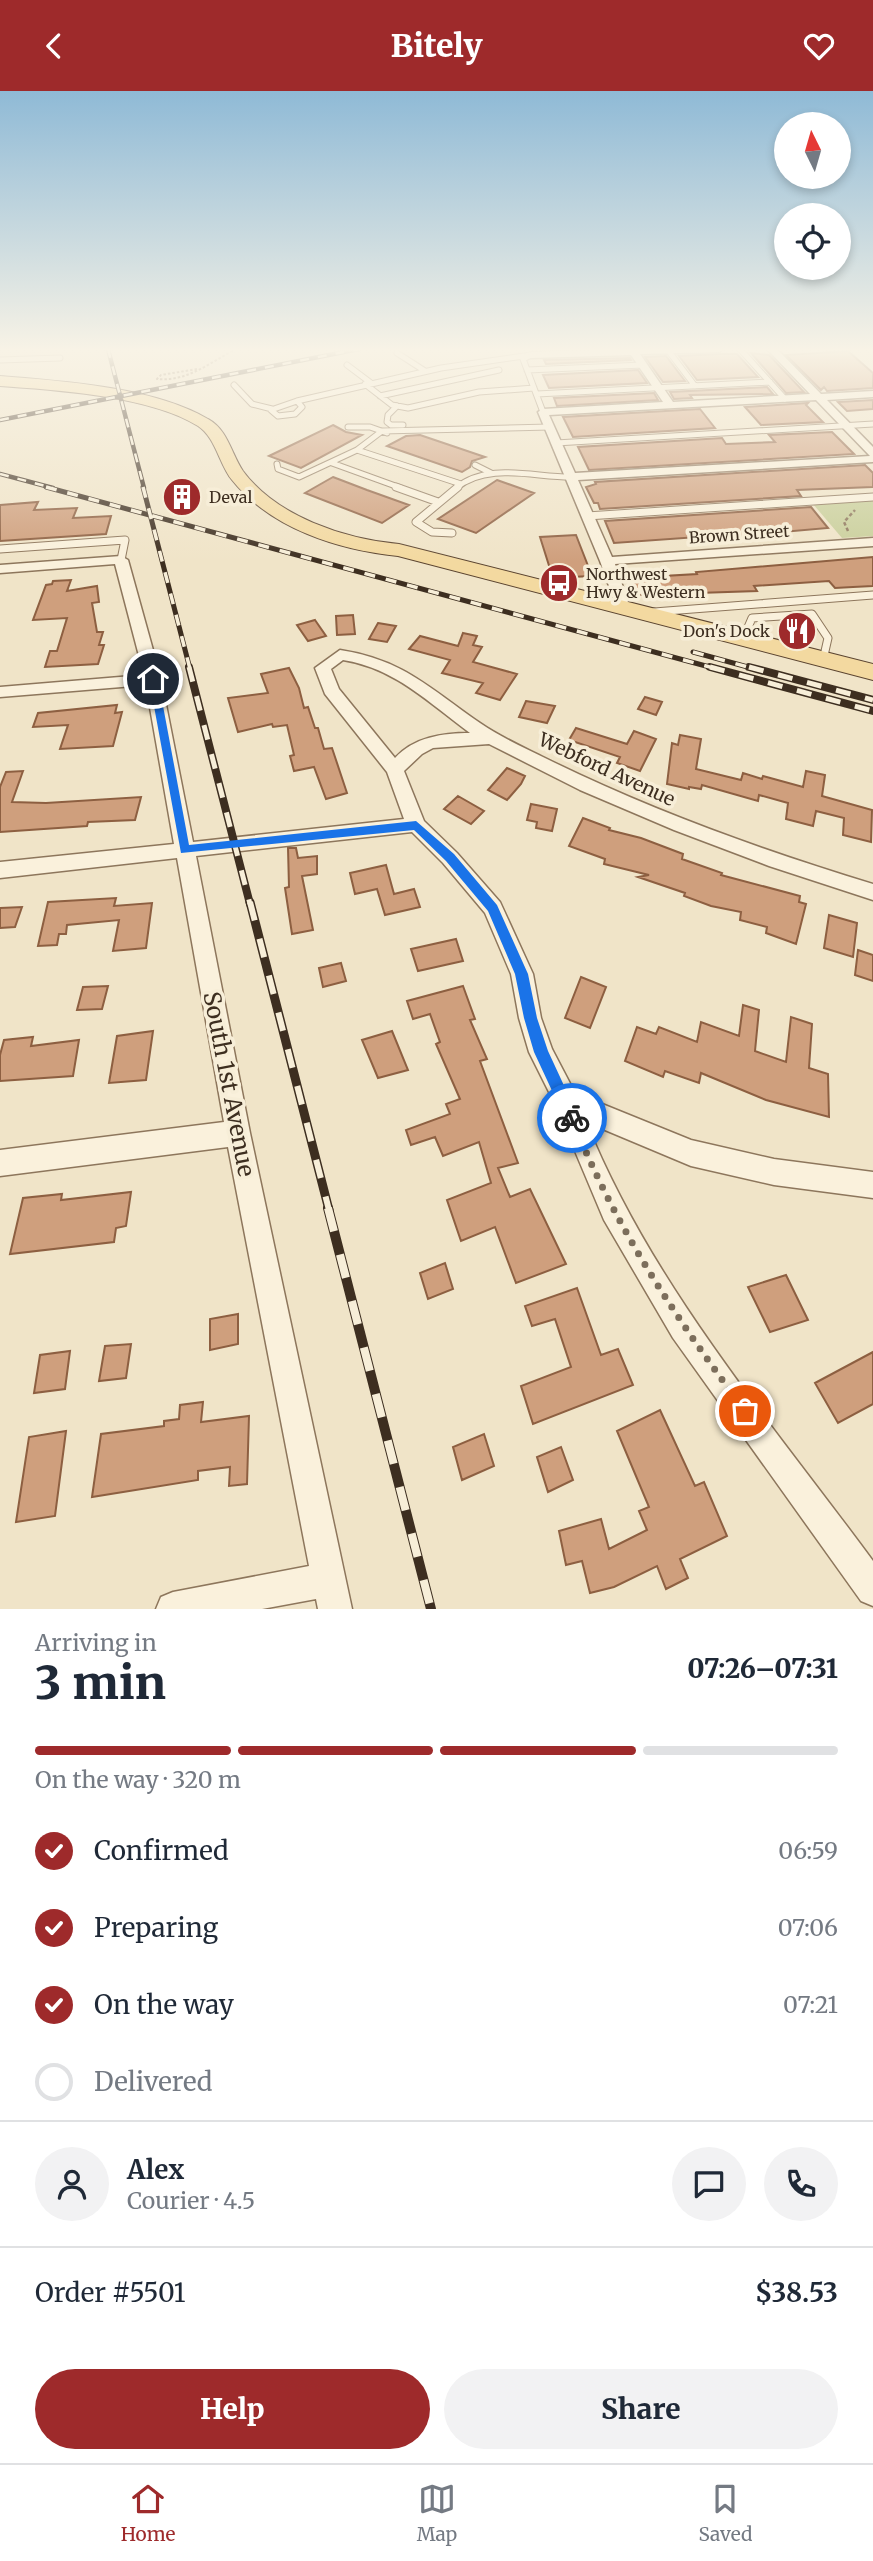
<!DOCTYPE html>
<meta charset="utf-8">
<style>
:root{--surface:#fff;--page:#f2f2f3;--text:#1f2937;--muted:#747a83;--line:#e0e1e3;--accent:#9e2a2b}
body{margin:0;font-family:Merriweather,serif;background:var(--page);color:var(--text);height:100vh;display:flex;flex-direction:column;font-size:26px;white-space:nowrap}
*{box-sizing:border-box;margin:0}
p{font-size:23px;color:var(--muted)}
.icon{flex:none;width:38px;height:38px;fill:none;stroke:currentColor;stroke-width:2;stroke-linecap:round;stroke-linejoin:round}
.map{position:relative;height:1518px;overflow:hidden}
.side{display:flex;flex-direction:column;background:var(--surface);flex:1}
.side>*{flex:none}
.needle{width:46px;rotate:355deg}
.controls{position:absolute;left:774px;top:21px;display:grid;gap:14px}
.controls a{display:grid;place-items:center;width:77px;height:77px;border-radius:50%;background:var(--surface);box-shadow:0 4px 10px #0003;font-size:35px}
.pin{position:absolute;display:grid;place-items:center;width:60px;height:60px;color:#fff;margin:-30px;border:4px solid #fff;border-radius:50%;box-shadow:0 2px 7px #0007}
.courier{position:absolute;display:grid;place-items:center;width:70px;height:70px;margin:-35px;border:5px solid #1a73e8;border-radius:50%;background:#fff;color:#222;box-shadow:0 2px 9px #0007}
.overview em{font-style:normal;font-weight:800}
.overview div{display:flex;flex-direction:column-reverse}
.overview{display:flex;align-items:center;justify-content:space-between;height:119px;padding:0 35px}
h1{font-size:46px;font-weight:800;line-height:52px}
.bar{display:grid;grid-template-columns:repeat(4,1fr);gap:10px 7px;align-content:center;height:84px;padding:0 35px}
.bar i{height:9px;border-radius:5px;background:var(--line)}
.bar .current{background:var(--accent)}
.bar p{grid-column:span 4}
.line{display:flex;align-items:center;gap:18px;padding:0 35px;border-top:2px solid var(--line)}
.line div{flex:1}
.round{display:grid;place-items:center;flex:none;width:74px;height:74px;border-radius:37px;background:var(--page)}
ol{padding:0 35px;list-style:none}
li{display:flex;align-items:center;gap:21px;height:77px}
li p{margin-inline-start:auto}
li .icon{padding:7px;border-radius:50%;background:var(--accent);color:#fff;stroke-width:4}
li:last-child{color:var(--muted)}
li i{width:38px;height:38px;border:4px solid var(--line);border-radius:50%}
.primary-button{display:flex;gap:14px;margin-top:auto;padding:14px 35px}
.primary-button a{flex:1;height:80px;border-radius:42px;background:var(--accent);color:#fff;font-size:28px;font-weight:800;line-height:80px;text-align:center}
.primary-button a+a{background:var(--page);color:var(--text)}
header{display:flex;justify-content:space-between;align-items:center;height:91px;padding:0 35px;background:var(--accent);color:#fff;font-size:32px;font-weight:800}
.tabs{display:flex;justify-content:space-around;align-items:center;height:98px;border-top:2px solid var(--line);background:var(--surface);font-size:19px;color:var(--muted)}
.tabs a{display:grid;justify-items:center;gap:4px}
.tabs .current{color:var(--accent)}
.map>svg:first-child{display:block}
</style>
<header><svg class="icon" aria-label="back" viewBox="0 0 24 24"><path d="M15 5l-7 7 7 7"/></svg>Bitely<svg class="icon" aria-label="heart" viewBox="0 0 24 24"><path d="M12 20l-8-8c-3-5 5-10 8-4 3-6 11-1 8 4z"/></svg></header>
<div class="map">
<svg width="873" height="1518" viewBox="0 0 873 1518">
<rect width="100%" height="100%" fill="#f0e4c8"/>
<path fill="#c9cf9b" d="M873,408V445L842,447L813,413Z"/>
<path fill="#cf9f7d" stroke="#8d5f41" stroke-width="2" d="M848,260L873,282V297L827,300L824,296L821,299L786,264Z
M751,262L769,264L804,301L786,302Z
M720,263H737L758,286L697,289L679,265Z
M666,265L685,290L663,291L645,266Z
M630,267L631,269L546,273L544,269Z
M638,279L647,292L549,297L543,284Z
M767,296L773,303L690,304L692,307L674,308L670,301Z
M654,302L658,309L557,315L554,307Z
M873,309V318L847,320L838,311Z
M808,312L806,314L823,331L761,334L745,316Z
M700,318L715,337L573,346L563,326Z
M333,334L346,341L362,344L301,377L269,365Z
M832,341L854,363L589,379L578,356L722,347L726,353L775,351L769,344Z
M420,344L485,366L472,370L470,376L462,381L387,355L406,345Z
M865,374L873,382V396L797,399L801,405L600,418L598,412H594L586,396L596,393L595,391Z
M333,386L367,399L409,414L382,432L305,402Z
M497,389L534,402L476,442L438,428Z
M38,411L34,419L77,417L73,427L111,425L106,443L0,450V414Z
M811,416L828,437L759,443L760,445L742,446L740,443L614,452L605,430Z
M576,444L592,485L571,486L558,480L551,481L540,446Z
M873,466V495L853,496L835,497L829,490L754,495L757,500L637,504L629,487L697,483L696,481Z
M71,489L67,500L97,495L99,511L92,512L97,541H103L99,554H104L98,573L45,576L50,560H57L67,527L33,529L46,494L52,493L53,490Z
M353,524L355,543L337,544L336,525Z
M315,529L326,545L308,550L297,534Z
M793,530L812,533L814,537L810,549L790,544Z
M378,532L396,535L387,551L369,548Z
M463,542L477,545L473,554L482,556L473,571L517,583L500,609L476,602L483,592L442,582L450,569L409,558L420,545L458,555Z
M289,577L299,597L304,617L308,616L315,637H318L324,658L332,657L347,702L326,708L314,676L294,680L290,665L294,664L287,634L273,636L272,633L238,641L228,607L268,602L261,583Z
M645,606L662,611L656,624L638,618Z
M526,610L555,615L547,632L519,626Z
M117,614L115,622L122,621L113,655L60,658L68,634L33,636L38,622Z
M576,637L627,653L634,640L656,648L640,680L617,672L620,666L569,649Z
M680,644L701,648L696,678L741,689L743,682L762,688L763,685L803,696L806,680L825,684L822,705L872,719L871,751L843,744L844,727L816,720L813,735L786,728L788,712L759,704L758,710L702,694L701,698L689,696V698L667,693L672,652L678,654Z
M507,677L525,685L521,693L507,709L488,699Z
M23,680L12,711L46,712L141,706L135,729L88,731L87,735L0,741V696L6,681Z
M458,705L484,720L471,733L444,718Z
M531,713L557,718L552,740L536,737L537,731L527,729Z
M583,727L610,737L609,739L641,747L683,763L682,768L722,782L721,784L800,805L799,811L806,813L796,853L766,842L767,836L740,829L741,821L711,815L684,805L685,802L638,786L649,784L604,773L605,768L569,755Z
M288,757H296L298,767L317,765V783L302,785L313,839L292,843L285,797L289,796Z
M386,774L394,803L414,798L420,816L385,824L377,798L355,803L350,782Z
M116,807L114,815L152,812L146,857L113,860L119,829L67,834L66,843H59L57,854L38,855L48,811Z
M22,816L15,836L0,837V817Z
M829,824L857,832L853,866L824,857Z
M456,848L463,870L418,880L411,858Z
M858,859L873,864V890L855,884Z
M341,872L346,890L323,896L319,877Z
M581,886L606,896L590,937L565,927Z
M108,895L102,918L77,919L83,896Z
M463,895L475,928L470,929L487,968L480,970L518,1072L498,1077L510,1106L530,1098L566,1173L516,1192L495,1136L461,1150L447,1109L491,1092L479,1051L443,1065L435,1046L411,1054L406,1039L450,1023L446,1013L460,1008L436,953L440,951L430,923L413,928L407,910Z
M743,914L759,919L755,960L786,971L791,926L812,933L809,977L828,983L829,1026L766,1009L701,982L699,992L665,980L663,986L625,970L637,936L656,943L659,936L697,951L701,931L739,945Z
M153,940L146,989L109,992L117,945Z
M392,940L408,979L378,987L362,949Z
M33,946L31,955L79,949L73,985L0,990V964L4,949Z
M131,1101L126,1135L116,1137L114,1151L10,1163L23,1107L62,1103L61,1109Z
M445,1172L453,1198L428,1208L420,1182Z
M786,1184L808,1229L770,1241L748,1196Z
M577,1197L601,1264L618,1258L633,1294L533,1333L521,1295L571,1276L555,1228L532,1235L525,1215Z
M238,1223V1253L210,1259V1228Z
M131,1253L126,1287L99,1290L105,1255Z
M70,1260L65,1298L34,1302L40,1264Z
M873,1261V1313L838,1332L815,1292Z
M203,1311L201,1331L249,1325L247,1393L229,1395L230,1376L198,1380V1389L92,1406L101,1343L164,1335V1330L179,1328L180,1314Z
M660,1319L695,1395L704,1391L727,1445L680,1468L688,1487L666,1498L657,1475L614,1496L590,1502L582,1470L566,1474L559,1440L601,1428L609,1458L647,1439L639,1420L649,1416L617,1340Z
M66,1340L55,1425L16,1431L29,1346Z
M484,1343L494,1375L462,1389L453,1356Z
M561,1356L573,1389L548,1401L537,1366Z"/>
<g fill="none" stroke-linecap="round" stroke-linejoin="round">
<g stroke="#8d765c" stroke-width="7">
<path id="service-far1" d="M667,258L695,295
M740,258L785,308
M397,262L425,280
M531,264L523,268L543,321
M0,269L60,267
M347,274L371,292
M527,279L643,274
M365,293L392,314L408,317L479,301L534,297
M234,294L252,313L272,318
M537,303L770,291
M380,305L499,279
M297,310L302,316L295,323L278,325L271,319Z
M297,310L441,277L531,264
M397,315L388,324L387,331L391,334H403
M348,336H370L387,342
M556,352L873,333
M357,359L461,393
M332,372L401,397
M277,373L278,378L299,386L357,359L382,340L550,336
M475,374L491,382
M456,397C487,371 533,386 570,386"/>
</g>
<g stroke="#8d765c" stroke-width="9">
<path id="service" d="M396,396L438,411
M587,425L873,406
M452,442L432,441L416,431L458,396
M0,458L125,449L121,469
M654,521L873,504
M743,548L752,527L812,523L828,547L823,569"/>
</g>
<g stroke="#8d765c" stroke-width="3">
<path id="minor" d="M628,258H724L719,261L640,263L673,311L810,303L767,258H777L821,303L873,300V306L827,309L873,356V371L578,389L612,466L873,447V455L615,473L630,517L628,520H618L600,470L538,321L543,318L663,311L631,264L531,267L526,264L531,261ZM816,309L870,365L575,382L549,324Z
M121,465L128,469L161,588L193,751L404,728L387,681L325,603L315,577L340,559C404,569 429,597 480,632C500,646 523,656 545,667C650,719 761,759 873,793V809L769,775L674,739L580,699L489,653L433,657L422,663L404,680L424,730L457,762L500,811L533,883L541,927L552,958L575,1002L691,1049L774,1068L873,1081V1107L774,1094L691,1075L586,1031C651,1193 770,1330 873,1470V1515L861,1510L673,1247L604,1129L556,1015L529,961L519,927L511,883L485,822L443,772L412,741L196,765L250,1042L352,1518H318L316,1508L262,1518H156L161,1506L173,1501L309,1475L228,1056L0,1085V1059L224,1031L177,767L0,787V771L174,753L146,594L0,606V596L144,584L115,473L0,482V474ZM343,569C395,577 429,612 470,642C443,642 414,646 395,667L339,598L331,578Z"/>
</g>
<g stroke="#5b4430" stroke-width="2">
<path id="primary" d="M0,285C62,290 154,296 208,328C228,339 231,362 243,380C277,426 345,448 399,453L873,573V589L398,465C339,459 271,438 232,389C219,373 216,347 198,335C150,305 57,299 0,295Z"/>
</g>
<path stroke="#8d765c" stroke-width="2" stroke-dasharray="2.5 2" stroke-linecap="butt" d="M197,278L161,284L157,288C187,291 211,271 236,258"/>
<path stroke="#8d765c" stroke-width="2.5" stroke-dasharray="3.5 2.5" stroke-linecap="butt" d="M848,440L844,431L855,419"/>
<use href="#service-far1" stroke="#faf1dc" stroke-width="5"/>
<use href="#service" stroke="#faf1dc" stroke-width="7"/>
<use href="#minor" fill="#faf1dc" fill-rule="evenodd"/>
<use href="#primary" fill="#f3d9a0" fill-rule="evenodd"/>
<g stroke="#3d2e20" stroke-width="4.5">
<path id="rail-far4" d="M108,258L144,397
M0,329L359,258
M0,383L53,397"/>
</g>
<g stroke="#3d2e20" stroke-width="5">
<path id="rail-far3" d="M46,396L717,578
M143,396L190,578
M693,561L755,578"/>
</g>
<g stroke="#3d2e20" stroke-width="8">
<path id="rail-far2" d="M189,576L250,813
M710,576L873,620
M749,576L873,609"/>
</g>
<g stroke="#3d2e20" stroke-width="9">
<path id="rail-far1" d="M250,811L329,1119"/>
</g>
<g stroke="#3d2e20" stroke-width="10">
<path id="rail" d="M328,1117L431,1518"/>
</g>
<use href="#rail-far4" stroke="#f7eed8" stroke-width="2.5" stroke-dasharray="9" stroke-linecap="butt"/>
<use href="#rail-far3" stroke="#f7eed8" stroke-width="3.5" stroke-dasharray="11" stroke-linecap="butt"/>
<use href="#rail-far2" stroke="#f7eed8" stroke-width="5" stroke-dasharray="15" stroke-linecap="butt"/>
<use href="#rail-far1" stroke="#f7eed8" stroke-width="6" stroke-dasharray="19" stroke-linecap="butt"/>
<use href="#rail" stroke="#f7eed8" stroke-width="8" stroke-dasharray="24" stroke-linecap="butt"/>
</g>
<linearGradient id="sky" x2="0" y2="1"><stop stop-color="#8fbad6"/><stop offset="0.55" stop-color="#f8f3e6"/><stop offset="1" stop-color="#f8f3e6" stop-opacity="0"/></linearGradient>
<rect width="873" height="471" fill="url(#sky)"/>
<path fill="#1a73e8" d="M153,585L158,588L189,754L416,730L454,763L497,814L528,883L537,927L548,960L579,1027L577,1032H567L534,961L524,927L515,883L488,820L446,770L414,739L181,762L149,588Z"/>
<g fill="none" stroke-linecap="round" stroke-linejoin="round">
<path stroke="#7c6e5b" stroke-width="7" stroke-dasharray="0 12.6" d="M572,1027C614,1135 676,1227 745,1320"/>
</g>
<defs>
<g id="building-disc" transform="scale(2.0125)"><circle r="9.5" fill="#9e2a2b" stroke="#f7eed8"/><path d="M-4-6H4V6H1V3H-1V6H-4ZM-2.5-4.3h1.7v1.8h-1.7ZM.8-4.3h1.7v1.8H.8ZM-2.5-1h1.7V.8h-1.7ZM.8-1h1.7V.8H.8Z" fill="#fff"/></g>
<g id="bus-disc" transform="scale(2.0125)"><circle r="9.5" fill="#9e2a2b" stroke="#f7eed8"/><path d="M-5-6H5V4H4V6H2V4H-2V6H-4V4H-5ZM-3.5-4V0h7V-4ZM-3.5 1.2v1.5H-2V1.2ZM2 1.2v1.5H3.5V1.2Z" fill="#fff"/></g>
<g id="restaurant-disc" transform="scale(2.0125)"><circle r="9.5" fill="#9e2a2b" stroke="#f7eed8"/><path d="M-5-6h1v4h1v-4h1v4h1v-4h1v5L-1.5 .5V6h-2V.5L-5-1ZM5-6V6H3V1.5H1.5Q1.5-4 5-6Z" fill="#fff"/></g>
</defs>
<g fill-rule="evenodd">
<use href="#building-disc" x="182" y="406"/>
<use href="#bus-disc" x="559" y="492"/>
<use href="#restaurant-disc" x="797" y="540"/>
</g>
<g text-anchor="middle" stroke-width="7" stroke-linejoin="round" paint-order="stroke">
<g font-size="16" fill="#3d2e20" stroke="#f7eed8" text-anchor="start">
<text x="209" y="412">Deval</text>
<text x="586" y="489">Northwest<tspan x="586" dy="18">Hwy &amp; Western</tspan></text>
<text x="770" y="546" text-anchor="end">Don's Dock</text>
</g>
<g font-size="16" fill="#3d2e20" stroke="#f7eed8">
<text transform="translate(739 443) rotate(-4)" y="6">Brown Street</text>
</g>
<g font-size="19" fill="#3d2e20" stroke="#f7eed8">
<text transform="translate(607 678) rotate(25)" y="7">Webford Avenue</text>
</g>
<g font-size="23" fill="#3d2e20" stroke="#f7eed8">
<text transform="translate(229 993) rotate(79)" y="8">South 1st Avenue</text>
</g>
</g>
</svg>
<div class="controls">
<a><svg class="needle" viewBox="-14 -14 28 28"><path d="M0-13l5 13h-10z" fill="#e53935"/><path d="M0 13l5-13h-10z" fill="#747a83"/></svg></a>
<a><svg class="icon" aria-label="locate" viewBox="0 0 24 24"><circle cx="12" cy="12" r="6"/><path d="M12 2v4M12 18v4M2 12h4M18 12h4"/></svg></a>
</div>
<div class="pin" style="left:745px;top:1320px;background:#ea580c"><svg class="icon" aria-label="bag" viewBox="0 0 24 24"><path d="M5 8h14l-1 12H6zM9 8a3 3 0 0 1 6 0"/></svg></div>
<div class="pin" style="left:153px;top:588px;background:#1f2937"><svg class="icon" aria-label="home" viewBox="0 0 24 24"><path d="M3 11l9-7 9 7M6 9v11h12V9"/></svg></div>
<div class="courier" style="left:572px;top:1027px"><svg class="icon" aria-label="bike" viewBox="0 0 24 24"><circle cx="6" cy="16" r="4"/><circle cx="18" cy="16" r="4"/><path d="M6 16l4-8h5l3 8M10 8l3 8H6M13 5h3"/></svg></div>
</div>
<section class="side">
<div class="overview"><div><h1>3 min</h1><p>Arriving in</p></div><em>07:26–07:31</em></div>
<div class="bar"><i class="current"></i><i class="current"></i><i class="current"></i><i></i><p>On the way · 320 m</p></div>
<ol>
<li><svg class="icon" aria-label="check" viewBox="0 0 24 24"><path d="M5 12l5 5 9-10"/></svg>Confirmed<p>06:59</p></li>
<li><svg class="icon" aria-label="check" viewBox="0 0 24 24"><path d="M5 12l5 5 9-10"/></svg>Preparing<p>07:06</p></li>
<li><svg class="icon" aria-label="check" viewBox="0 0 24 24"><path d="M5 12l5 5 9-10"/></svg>On the way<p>07:21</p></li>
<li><i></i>Delivered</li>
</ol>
<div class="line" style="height:126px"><a class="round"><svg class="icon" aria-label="person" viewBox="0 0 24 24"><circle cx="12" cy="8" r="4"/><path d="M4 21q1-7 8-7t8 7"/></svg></a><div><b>Alex</b><p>Courier · 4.5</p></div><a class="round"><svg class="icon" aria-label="chat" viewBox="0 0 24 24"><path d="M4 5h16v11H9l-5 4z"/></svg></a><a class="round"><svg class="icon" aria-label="phone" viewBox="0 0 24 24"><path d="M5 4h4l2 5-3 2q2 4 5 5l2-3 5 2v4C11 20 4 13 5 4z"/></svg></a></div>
<div class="line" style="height:91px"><div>Order #5501</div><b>$38.53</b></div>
<div class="primary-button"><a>Help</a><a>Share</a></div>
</section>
<nav class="tabs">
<a class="current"><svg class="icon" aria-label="home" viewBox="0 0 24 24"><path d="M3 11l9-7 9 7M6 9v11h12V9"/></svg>Home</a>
<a><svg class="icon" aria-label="map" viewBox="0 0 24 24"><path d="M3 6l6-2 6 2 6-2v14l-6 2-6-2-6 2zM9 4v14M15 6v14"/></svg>Map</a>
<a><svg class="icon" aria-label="saved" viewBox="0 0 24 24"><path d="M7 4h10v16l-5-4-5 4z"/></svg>Saved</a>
</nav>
